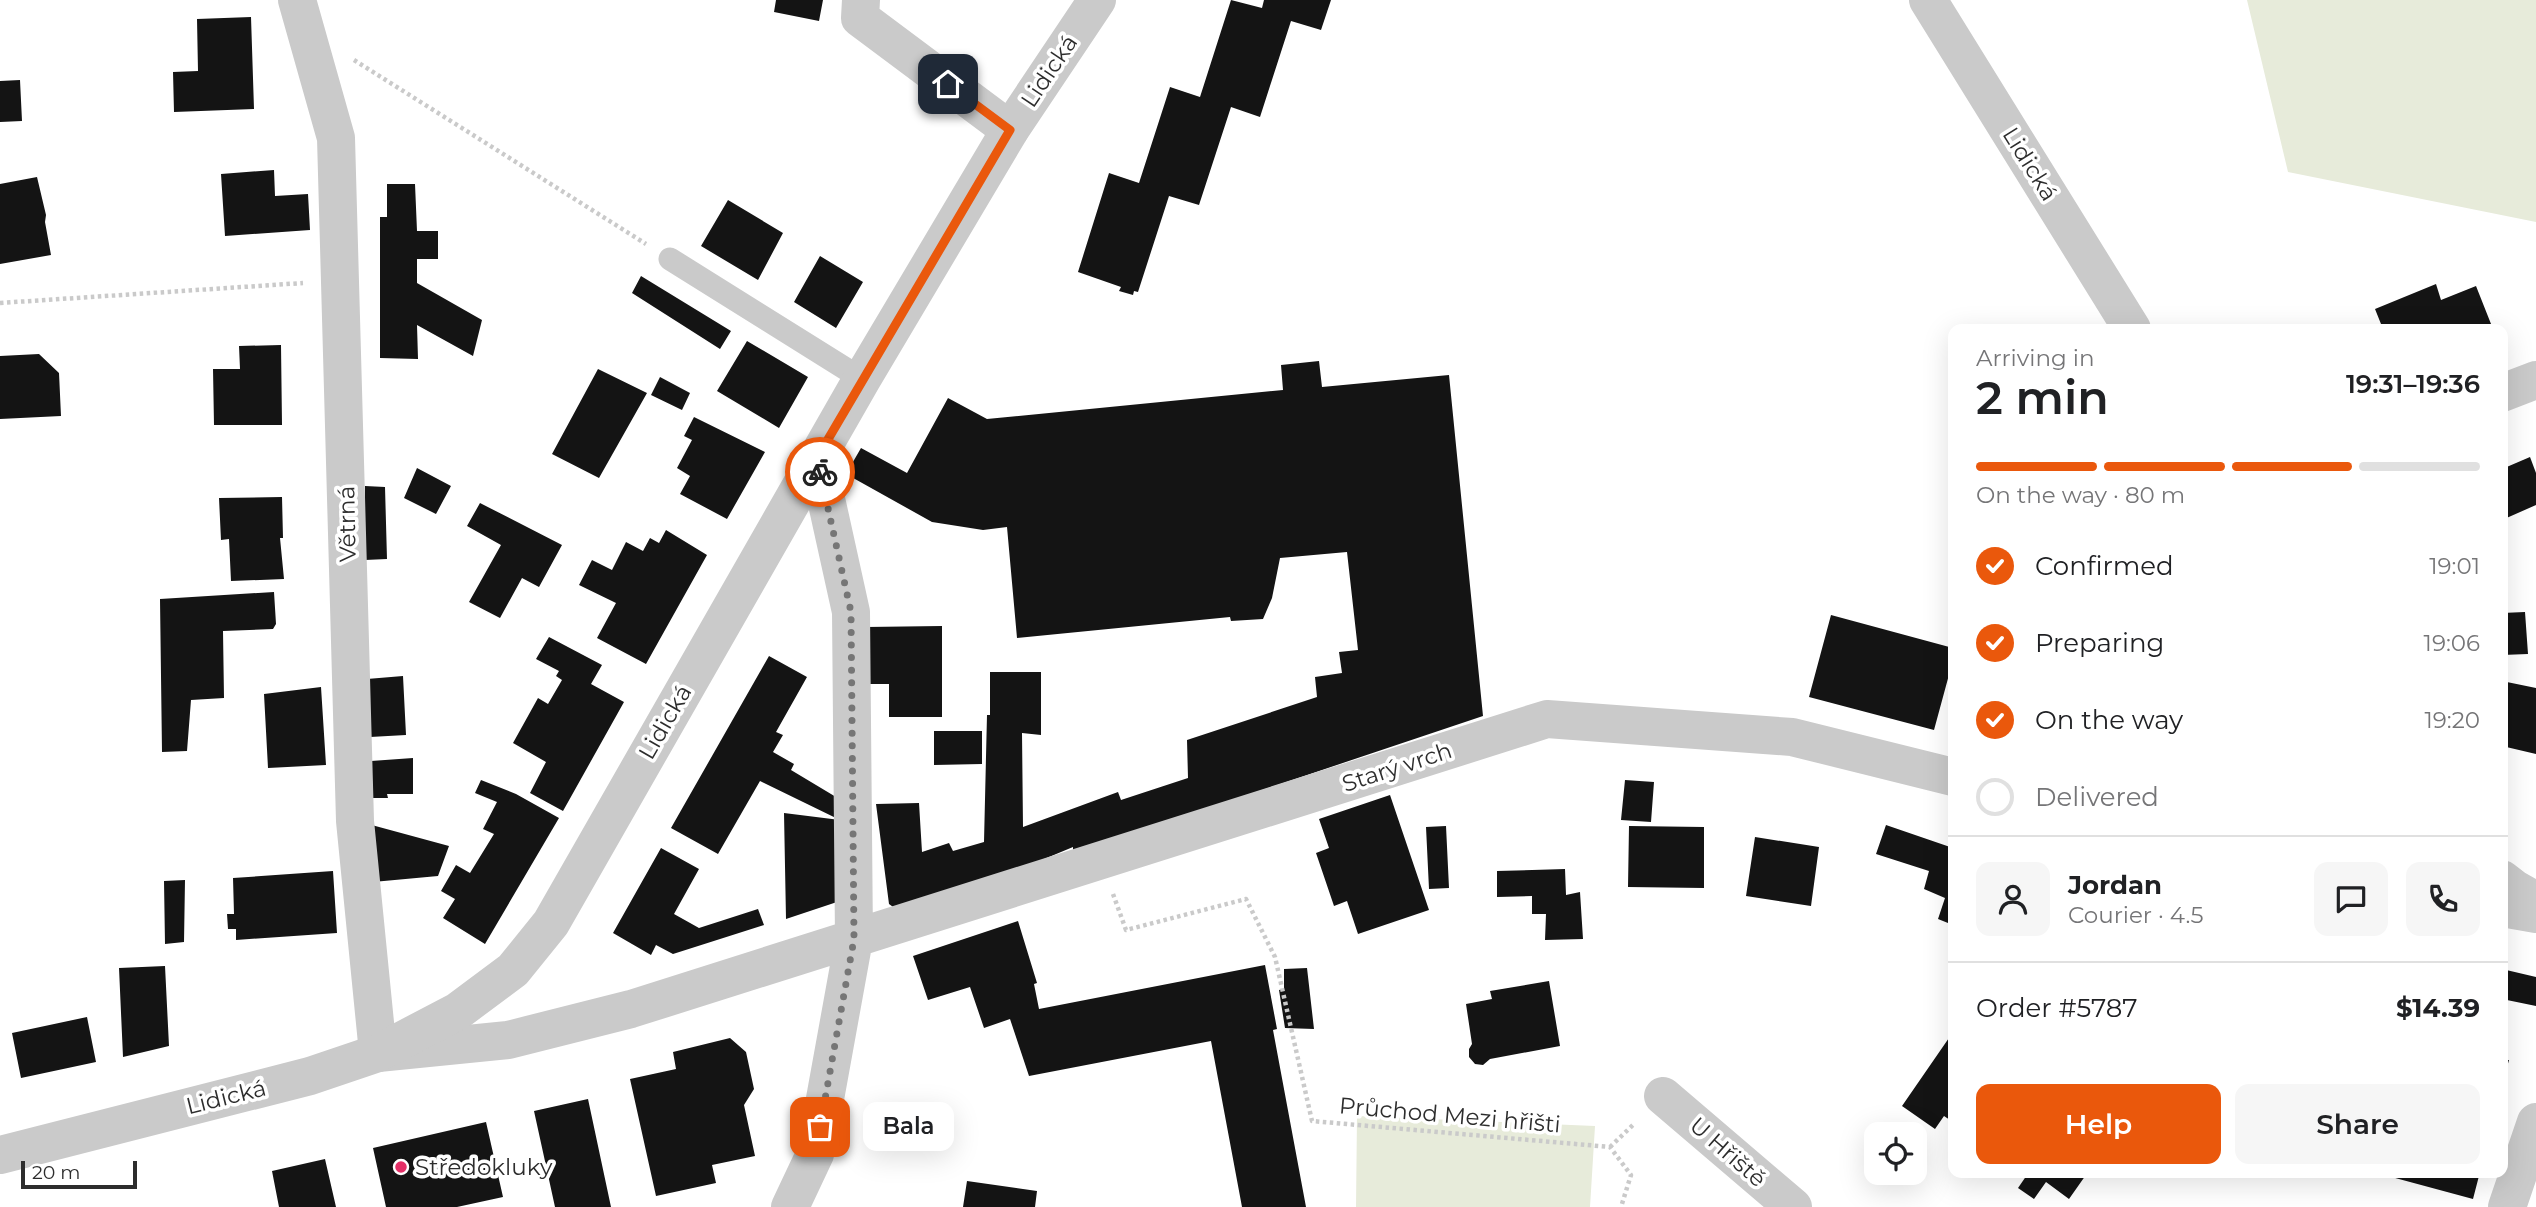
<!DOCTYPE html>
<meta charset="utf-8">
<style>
:root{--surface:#fff;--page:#f6f6f6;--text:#202124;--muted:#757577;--line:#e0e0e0;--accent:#ea580c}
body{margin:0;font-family:Montserrat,sans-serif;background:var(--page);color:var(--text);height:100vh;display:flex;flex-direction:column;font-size:26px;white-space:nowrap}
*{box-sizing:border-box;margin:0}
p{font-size:23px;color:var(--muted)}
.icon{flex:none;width:38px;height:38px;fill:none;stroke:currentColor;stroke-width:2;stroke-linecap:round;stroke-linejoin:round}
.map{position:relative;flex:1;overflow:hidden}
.details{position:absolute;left:1948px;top:324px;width:560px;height:854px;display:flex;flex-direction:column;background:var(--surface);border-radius:14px;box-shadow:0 7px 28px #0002}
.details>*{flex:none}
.tools{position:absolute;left:1864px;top:1122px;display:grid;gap:14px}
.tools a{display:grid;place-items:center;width:63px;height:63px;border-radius:14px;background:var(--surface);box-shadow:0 7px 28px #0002;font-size:35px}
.scale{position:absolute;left:21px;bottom:18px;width:116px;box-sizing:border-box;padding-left:7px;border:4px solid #2d2d2d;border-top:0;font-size:19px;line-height:24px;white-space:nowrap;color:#2d2d2d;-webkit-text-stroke:5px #fff;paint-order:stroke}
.pin{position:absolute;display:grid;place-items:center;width:60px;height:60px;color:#fff;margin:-30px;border-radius:14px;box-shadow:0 4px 10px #0006}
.courier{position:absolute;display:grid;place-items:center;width:70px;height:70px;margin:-35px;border:5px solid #ea580c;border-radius:50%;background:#fff;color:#222;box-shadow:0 2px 9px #0007}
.bubble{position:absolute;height:49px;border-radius:14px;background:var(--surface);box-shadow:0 7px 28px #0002;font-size:23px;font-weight:600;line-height:49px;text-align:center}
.overview em{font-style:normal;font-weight:600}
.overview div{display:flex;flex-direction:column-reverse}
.overview{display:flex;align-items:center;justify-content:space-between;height:119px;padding:0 28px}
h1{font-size:46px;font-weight:600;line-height:52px}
.bar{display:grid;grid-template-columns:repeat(4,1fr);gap:10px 7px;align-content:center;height:84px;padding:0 28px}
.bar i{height:9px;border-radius:5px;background:var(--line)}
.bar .selected{background:var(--accent)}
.bar p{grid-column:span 4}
.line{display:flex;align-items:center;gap:18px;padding:0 28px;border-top:2px solid var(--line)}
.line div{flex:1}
.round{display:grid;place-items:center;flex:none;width:74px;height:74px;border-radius:14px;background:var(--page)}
ol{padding:0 28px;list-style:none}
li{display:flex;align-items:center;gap:21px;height:77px}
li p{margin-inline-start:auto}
li .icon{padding:7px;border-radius:50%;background:var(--accent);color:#fff;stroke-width:4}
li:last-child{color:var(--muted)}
li i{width:38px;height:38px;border:4px solid var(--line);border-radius:50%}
.cta{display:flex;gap:14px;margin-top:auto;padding:14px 28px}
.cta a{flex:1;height:80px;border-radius:14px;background:var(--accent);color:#fff;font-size:28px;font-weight:600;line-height:80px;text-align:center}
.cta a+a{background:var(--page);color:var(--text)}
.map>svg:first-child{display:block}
</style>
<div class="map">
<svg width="2536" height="1207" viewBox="0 0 2536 1207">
<rect width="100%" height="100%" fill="#fff"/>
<path fill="#e7ebda" d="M2247,0H2536V222L2288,172Z
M1357,1116L1595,1126L1590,1207H1356Z"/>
<path fill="#141414" d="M776,0H823L819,21L774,12Z
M1231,0L1262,8L1264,0H1331L1321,30L1291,21L1260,117L1231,107L1199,205L1169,196L1138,292L1134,291L1133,295L1119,291L1121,287L1078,272L1109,173L1139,183L1170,87L1200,97Z
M251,17L254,109L174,112L173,72L198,71L197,19Z
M20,80L22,121L0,122V81Z
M274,170L275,196L308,194L310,230L225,236L221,174Z
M37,177L46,215L45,222L51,255L0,264V184Z
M387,184H415L417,231H438V259H417V283L482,320L473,356L417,325L418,359L380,358V217H387Z
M728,200L783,233L758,280L701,246Z
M820,256L863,282L836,328L794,302Z
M641,276L731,331L720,349L632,293Z
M2436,284L2441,300L2476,286L2493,329H2383L2375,309Z
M747,341L808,377L779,428L717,391Z
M281,345L282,425H214L213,369H240L239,346Z
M39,354L59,373L61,416L0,419V356Z
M1319,361L1322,387L1449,375L1483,716L1131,834L1073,852V847L984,884L900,912L889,904L876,804L919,803L922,852L949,843L953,851L984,842L987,715H990V672H1041V735L1022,733L1023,827L1118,792L1121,800L1188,778L1187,740L1317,697L1315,677L1342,673L1339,652L1358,650L1347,552L1280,558L1272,598L1263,619L1231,621L1230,617L1017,638L1007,527L983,530L932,522L846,474L861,448L907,473L948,398L987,419L1283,390L1281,365Z
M598,369L647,393L599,478L552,454Z
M660,377L690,393L682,410L651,395Z
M694,417L765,452L727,519L680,494L690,476L677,468L692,440L684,436Z
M2530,457L2536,473V505L2502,520V469Z
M417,468L451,486L436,514L404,498Z
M365,486L385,487L387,559L365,560Z
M282,497L283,538H280L284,579L231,581L229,539L221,540L219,498Z
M480,503L562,545L539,587L522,578L500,618L469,602L501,545L467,526Z
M666,530L707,555L646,664L597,638L616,603L579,585L592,560L612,570L626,542L643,551L650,538L659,543Z
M274,592L276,624L273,629L223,631L224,698L191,700L187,751L162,752L160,599Z
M2525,612L2528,654L2502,655V613Z
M1831,615L1953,648V660L1934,730L1809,697Z
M942,626V717H889V684H869L866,627Z
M549,637L602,665L591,684L624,702L563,811L530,793L546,762L513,743L538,698L548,704L562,680L556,676L559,671L536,659Z
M769,656L807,677L776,732L783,735L773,752L794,764L791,770L841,800L840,820L760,781L718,854L671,828Z
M403,676L406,735L370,737L367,679Z
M2502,681L2536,688V754L2502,746Z
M321,687L326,765L268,768L264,694Z
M934,731H982V764L934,765Z
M413,758V794H387L388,798H373L371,761Z
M481,780L516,794L559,818L485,944L443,918L455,899L441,891L456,865L470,873L494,834L483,829L497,802L475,793Z
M1625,780L1654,782L1651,822L1621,820Z
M1390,795L1429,910L1358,934L1347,901L1334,906L1316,853L1329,848L1319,819Z
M784,813L840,820V901L786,919Z
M368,824L449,846L438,876L373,882Z
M1886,825L1953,848V925L1938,919L1945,898L1924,889L1929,871L1876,854Z
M1446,826L1449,888L1429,889L1426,827Z
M1629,826L1704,827V888L1628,887Z
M1755,837L1819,847L1811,906L1746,896Z
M661,848L699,869L674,914L699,928L758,909L764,925L673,954L656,945L651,955L613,933Z
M1565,869L1566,895L1580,892L1583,939L1545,940L1546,914H1532V896L1497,897V871Z
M333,871L337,933L236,940V929H228L227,914H234L233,878Z
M185,880L184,942L165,944L164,881Z
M1018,921L1037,983L1034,984L1039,1009L1265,965L1277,1029L1273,1030L1306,1207H1242L1211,1041L1029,1076L1010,1019L984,1028L970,987L928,1000L913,956Z
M165,966L169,1046L123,1057L119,968Z
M1307,968L1314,1029L1285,1028L1279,990L1284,989V969Z
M2502,969L2536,977V1006L2502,999Z
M1549,981L1560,1046L1490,1059L1483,1065L1475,1064L1469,1057V1049L1472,1044L1466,1004L1492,999L1490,991Z
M87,1017L96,1062L21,1078L12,1033Z
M1951,1035L1953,1036V1122L1944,1116L1935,1129L1902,1106Z
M730,1038L746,1052L754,1089L744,1105L755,1156L712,1165L716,1183L656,1196L630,1079L676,1069L673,1052Z
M2502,1060H2509L2503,1081H2502Z
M588,1099L611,1207H555L534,1111Z
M486,1122L503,1197L457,1207H386L373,1148Z
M325,1159L336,1207H279L272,1171Z
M2029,1172H2088L2069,1199L2046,1182L2034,1199L2018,1188Z
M2373,1172H2480L2473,1199Z
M967,1181L1037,1191L1035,1207H963Z"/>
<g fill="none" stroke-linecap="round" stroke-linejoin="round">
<path stroke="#cacaca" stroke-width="4.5" stroke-dasharray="3.5 3.5" stroke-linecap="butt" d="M354,60L646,244
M0,303L303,283
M1113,894L1126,930L1246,899L1275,957L1312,1121L1610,1147L1631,1175L1621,1207
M1610,1147L1635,1123"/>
<path stroke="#cacaca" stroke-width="23" d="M670,259L862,379"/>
<path stroke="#cacaca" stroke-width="38" d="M297,0L336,138L355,821L378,1053L508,1040L631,1009L1547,719L1792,737L1953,777
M861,0L860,18L1010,130
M2502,393L2536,380
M2502,908L2536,914
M1663,1096L1793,1207
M790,1207L815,1154L854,939L851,612L817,458
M2507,1207L2536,1122"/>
<path stroke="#cacaca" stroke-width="38" d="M1928,0L2132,329
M2502,879L2515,889L2536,901
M0,1155L310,1076L378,1053L458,1011L513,970L551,923L862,379L1010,130L1097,0"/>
</g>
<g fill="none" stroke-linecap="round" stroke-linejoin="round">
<path stroke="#767676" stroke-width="7" stroke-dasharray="0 12.6" d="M820,472L851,612L854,939L820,1127"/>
<path stroke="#ea580c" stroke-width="9" d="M820,472L817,458L1010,130L948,84"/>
</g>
<circle fill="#e42e66" stroke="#fff" stroke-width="2.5" cx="401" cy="1167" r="7"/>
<g text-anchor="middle" stroke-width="7" stroke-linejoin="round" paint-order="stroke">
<g font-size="23" fill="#2d2d2d" stroke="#fff">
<text transform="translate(1049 71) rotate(-56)" y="8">Lidická</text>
<text transform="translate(2030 164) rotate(58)" y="8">Lidická</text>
<text transform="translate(347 524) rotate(-91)" y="8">Větrná</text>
<text transform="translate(665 722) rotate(-60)" y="8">Lidická</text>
<text transform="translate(1397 767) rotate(-18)" y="8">Starý vrch</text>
<text transform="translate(226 1097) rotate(-14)" y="8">Lidická</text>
<text transform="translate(1450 1115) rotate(5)" y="8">Průchod Mezi hřišti</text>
<text transform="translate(1728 1152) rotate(41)" y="8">U Hřiště</text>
</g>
<g font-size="23" fill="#2d2d2d" stroke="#fff" text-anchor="start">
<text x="415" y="1175">Středokluky</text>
</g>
</g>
</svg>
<div class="tools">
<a><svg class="icon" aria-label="locate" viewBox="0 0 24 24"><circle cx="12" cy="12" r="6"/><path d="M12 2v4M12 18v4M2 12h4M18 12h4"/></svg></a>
</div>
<div class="scale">20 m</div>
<div class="pin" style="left:820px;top:1127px;background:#ea580c"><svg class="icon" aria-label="bag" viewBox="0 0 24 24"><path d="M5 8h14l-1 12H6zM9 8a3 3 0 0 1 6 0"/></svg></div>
<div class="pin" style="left:948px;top:84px;background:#1f2937"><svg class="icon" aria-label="home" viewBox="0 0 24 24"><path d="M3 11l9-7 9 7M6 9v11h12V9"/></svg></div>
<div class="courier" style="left:820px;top:472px"><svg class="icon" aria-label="bike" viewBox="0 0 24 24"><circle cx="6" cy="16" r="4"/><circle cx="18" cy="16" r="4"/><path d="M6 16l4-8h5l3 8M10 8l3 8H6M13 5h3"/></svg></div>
<div class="bubble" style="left:863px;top:1102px;width:91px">Bala</div>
<section class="details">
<div class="overview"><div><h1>2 min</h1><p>Arriving in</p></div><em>19:31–19:36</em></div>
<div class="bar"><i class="selected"></i><i class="selected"></i><i class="selected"></i><i></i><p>On the way · 80 m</p></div>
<ol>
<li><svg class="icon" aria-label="check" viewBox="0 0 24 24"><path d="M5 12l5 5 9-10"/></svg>Confirmed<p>19:01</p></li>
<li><svg class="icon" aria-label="check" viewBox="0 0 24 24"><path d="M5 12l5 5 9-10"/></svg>Preparing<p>19:06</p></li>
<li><svg class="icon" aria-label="check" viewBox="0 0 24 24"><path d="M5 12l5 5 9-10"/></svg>On the way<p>19:20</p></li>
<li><i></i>Delivered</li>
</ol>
<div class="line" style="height:126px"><a class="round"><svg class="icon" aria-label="person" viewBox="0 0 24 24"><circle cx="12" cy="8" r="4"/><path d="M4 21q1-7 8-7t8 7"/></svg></a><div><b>Jordan</b><p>Courier · 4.5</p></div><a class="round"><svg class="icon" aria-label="chat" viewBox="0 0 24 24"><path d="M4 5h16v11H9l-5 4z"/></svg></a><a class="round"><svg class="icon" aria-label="phone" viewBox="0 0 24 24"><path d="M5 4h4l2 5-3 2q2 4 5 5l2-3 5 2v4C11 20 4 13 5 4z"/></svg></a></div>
<div class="line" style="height:91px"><div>Order #5787</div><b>$14.39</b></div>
<div class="cta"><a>Help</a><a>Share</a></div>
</section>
</div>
